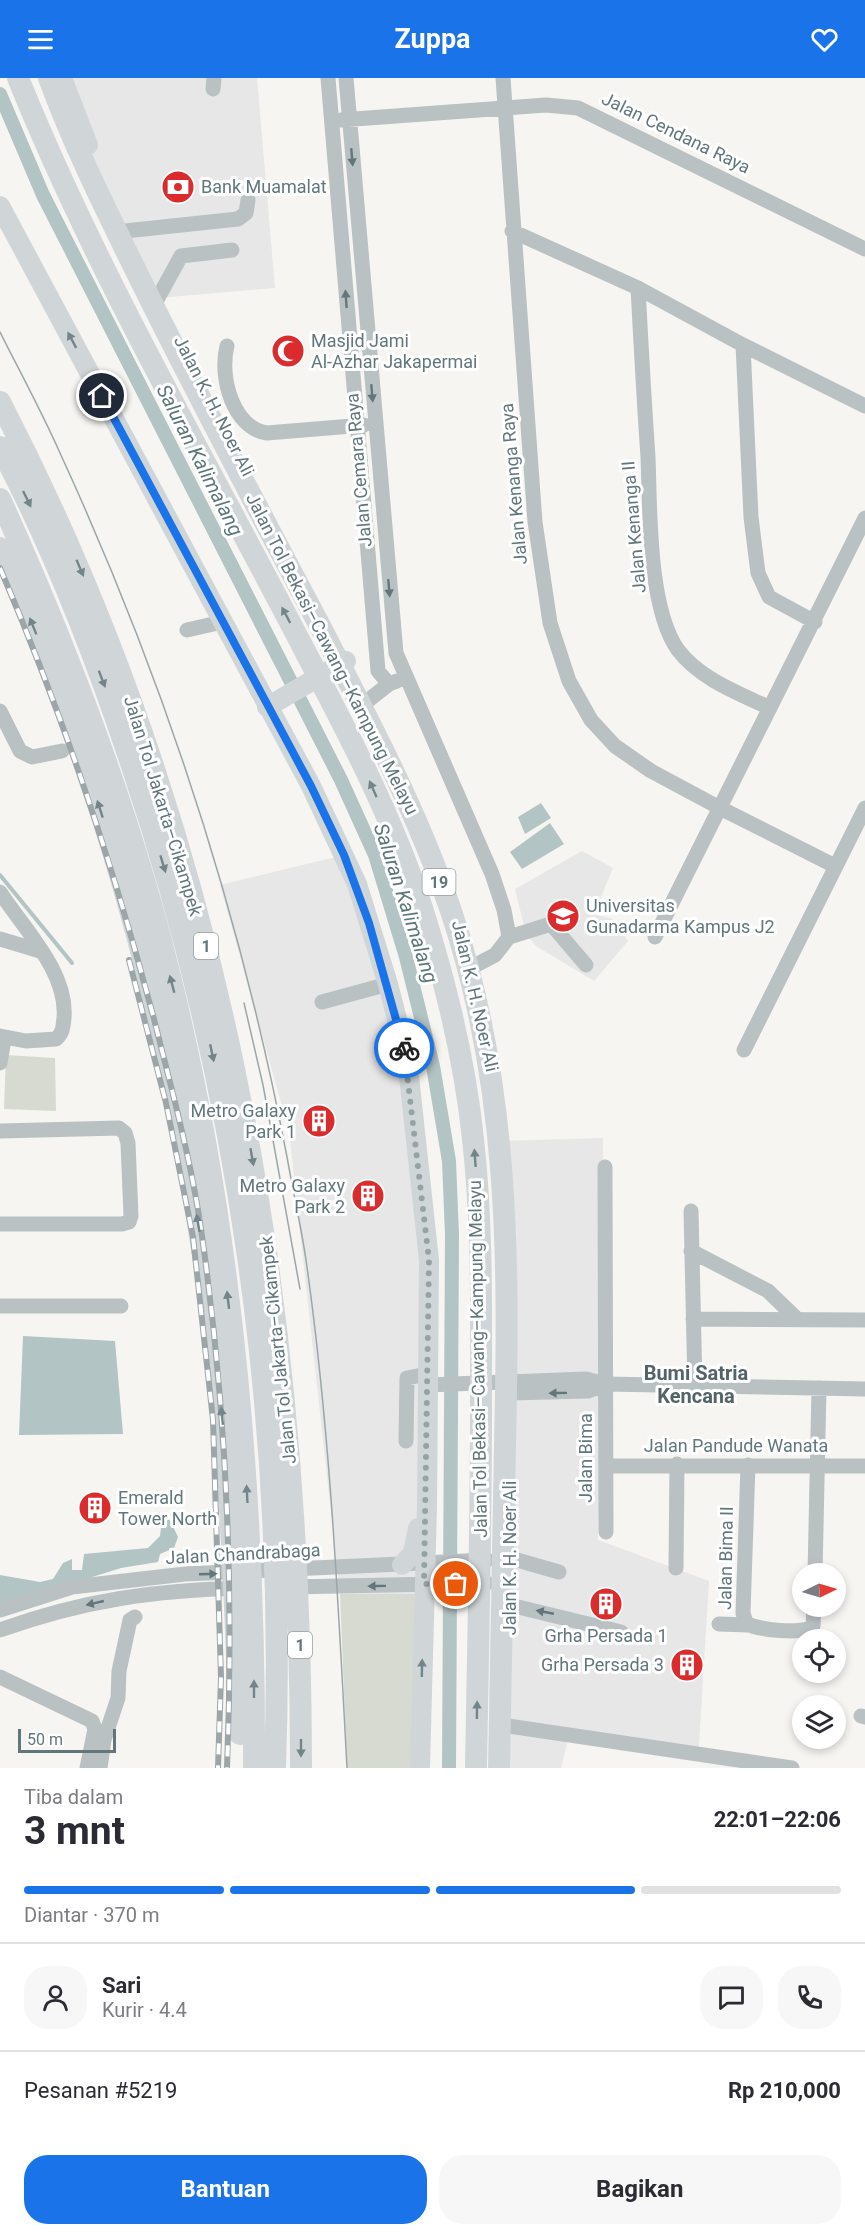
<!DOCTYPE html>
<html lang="id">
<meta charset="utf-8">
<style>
:root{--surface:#fff;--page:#f7f7f7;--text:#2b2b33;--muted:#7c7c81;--line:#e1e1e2;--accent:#1a73e8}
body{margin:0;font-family:Roboto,sans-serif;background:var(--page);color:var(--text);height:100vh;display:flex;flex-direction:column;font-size:22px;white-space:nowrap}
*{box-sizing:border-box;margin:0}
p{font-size:20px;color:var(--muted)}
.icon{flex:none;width:33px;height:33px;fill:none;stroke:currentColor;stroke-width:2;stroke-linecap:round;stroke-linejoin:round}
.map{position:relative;height:1690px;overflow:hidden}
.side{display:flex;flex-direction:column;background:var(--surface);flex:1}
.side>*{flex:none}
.needle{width:39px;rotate:85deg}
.controls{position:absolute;left:792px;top:1485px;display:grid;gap:12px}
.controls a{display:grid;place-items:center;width:54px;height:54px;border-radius:50%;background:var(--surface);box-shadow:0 3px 9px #0003;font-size:30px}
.scale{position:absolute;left:18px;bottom:15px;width:98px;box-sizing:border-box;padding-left:6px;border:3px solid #62777c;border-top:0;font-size:16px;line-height:21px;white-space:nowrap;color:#62777c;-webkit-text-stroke:4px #fff;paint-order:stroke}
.pin{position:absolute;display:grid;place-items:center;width:51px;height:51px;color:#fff;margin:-26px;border:3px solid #fff;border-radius:50%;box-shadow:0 2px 6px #0007}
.courier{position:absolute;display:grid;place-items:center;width:60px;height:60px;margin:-30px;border:4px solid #1a73e8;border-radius:50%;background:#fff;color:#222;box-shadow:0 2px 8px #0007}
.head em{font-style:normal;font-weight:700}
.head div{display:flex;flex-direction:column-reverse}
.head{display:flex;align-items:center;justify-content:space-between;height:102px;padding:0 24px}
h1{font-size:39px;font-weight:700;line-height:45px}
.bar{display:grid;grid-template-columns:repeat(4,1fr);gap:9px 6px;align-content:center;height:72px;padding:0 24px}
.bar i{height:8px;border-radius:4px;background:var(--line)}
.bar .current{background:var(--accent)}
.bar p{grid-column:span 4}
.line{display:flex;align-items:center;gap:15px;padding:0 24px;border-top:2px solid var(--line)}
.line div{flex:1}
.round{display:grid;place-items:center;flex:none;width:63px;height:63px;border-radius:24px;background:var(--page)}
.button{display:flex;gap:12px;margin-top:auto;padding:12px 24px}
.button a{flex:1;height:69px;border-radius:24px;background:var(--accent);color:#fff;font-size:24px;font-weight:700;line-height:69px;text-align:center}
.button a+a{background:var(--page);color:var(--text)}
header{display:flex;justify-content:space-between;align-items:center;height:78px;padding:0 24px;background:var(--accent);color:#fff;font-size:27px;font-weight:700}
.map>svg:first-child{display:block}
</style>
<header><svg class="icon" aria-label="menu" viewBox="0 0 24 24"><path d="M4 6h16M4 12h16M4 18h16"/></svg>Zuppa<svg class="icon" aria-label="heart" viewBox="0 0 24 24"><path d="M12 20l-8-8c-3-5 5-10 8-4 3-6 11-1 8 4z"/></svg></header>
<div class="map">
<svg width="865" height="1690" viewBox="0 0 865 1690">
<rect width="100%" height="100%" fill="#f6f5f2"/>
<path fill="#e6e7e6" d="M62,0H257L275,210L158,220L85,62Z
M582,773L613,790L594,836L612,841L628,863L594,903L536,868L526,856L515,811Z
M344,777L402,981L429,1182L423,1516H340L289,1053L220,807Z
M603,1060L598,1462L709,1503L698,1683L570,1654L561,1690H508L503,1063Z"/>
<path fill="#d7dad1" d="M6,977L55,980L56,1033L4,1031Z
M340,1516H423L416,1690H347Z"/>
<path fill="#b3c4c4" d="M541,725L551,740L525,756L518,739Z
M550,745L564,766L522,791L510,774Z
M23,1258L115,1263L123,1356L19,1357Z
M162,1441L170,1442L178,1459L174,1470L160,1476L158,1484L121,1490L0,1528V1497L40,1504L53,1501L63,1485L72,1481V1492H82L84,1476L148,1470L160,1458Z"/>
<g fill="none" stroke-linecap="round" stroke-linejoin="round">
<path stroke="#b3c4c4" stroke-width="4" d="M0,797L72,885"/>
<path stroke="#b3c4c4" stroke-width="14" d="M0,16L43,117L341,702L375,777L406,879L433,988L449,1083L452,1157L449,1690"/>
<path stroke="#bac1c2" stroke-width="15" d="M328,0L378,593L389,606
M346,0L396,575L492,796L504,832L509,859L495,877L472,889
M503,0L535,444L550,545L569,603L591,642L615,668L651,693L720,730L835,788
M213,11L214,0
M341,42L546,27L578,30L865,171
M125,153L238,141L246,135L248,122
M512,153L638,210L743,267L865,328
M638,210C641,266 644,323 648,379C650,431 648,530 678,572C700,601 738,615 770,630
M158,220L181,178L232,172
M743,267L751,439L758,495L769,519L815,544
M227,268C219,299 233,350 267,355L364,347
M187,552L222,544
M366,624L389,606L397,603
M0,633L20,673L32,679L62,673
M0,814C24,851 68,894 64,940C63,949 63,955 56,961L26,963L0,958
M509,859L551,846L586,887
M655,859L865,440
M0,861L40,873
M322,924L388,906
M744,972L865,730
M0,985L3,967
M0,1053L119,1050L125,1055L128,1065L131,1138L129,1144L122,1146H0
M605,1089L606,1454
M691,1133L695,1308
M691,1173L768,1213L797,1241
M0,1228H121
M693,1241L865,1242
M427,1307L586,1301L605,1306L865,1311
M510,1315L588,1313L605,1306
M406,1363L407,1300L427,1296
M748,1387L743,1535L746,1545C756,1552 804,1557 813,1548L814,1528
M606,1388H865
M510,1480L559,1494
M676,1490L677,1386
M815,1496L819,1310
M289,1509L487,1505
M510,1527L621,1554
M0,1532L72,1509L185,1496L487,1482
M719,1546L747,1547
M0,1552C84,1522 155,1512 244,1510
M0,1599L92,1643L95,1651L87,1690
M861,1638L865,1639
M508,1648L792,1690
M100,1690L104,1662L118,1620L119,1593L130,1542L135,1539"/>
<path stroke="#d0d6d8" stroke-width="20" d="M62,0L88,67
M0,128L311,708L357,806L388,906L407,980L429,1182L427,1429L420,1690
M267,629L346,583
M402,1487L413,1475L418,1450"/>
<path stroke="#d0d6d8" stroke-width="22" d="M18,0C92,183 191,356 283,531C334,629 389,727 423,833C446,906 465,984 473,1061C483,1150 481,1241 481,1330C481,1450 478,1570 476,1690
M49,0C74,68 106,132 138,197C196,315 258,431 320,548C368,641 417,733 451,833C510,1009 509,1184 505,1367C503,1474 501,1582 499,1690
M0,324C221,750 301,1213 301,1690
M0,369C54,470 95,577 131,685C240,1009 287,1349 275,1690
M0,421C72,580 134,745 174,915C235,1169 255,1430 254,1690
M0,470C114,725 181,988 215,1265C231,1394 235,1525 240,1656"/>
<path stroke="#9ca6a9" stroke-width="1.5" d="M0,254C20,294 42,334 60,375C163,599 241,837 287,1079C293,1113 301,1148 306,1182C330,1350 338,1521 347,1690
M244,925L263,1007L300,1211"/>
<g stroke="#9ca6a9" stroke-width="6">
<path id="rail" d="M0,490C63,637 113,786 154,941C172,1013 192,1085 202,1158C227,1334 234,1513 227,1690
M129,882L166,1025L193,1159L213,1342L221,1599L218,1690"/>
</g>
<use href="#rail" stroke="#fff" stroke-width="4" stroke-dasharray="11" stroke-linecap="butt"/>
</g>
<defs><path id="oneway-solid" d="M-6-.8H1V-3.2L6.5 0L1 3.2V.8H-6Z" transform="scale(1.5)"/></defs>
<g fill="#62777c">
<use href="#oneway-solid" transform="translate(352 79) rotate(85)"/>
<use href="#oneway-solid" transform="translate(346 221) rotate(-94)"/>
<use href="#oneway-solid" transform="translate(372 315) rotate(85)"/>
<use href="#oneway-solid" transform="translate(389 510) rotate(85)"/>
<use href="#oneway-solid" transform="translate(558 1315) rotate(179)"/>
<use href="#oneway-solid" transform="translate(208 1496) rotate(-2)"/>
<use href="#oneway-solid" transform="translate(377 1508) rotate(179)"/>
<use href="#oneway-solid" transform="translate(95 1525) rotate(167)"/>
<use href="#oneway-solid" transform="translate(545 1534) rotate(-169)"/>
</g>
<g fill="#72858a">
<use href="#oneway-solid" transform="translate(72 262) rotate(-118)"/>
<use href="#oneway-solid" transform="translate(27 421) rotate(64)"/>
<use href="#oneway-solid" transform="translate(80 490) rotate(67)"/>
<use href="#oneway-solid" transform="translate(286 537) rotate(-118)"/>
<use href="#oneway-solid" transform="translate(33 548) rotate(-112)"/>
<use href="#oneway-solid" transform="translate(102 601) rotate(69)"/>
<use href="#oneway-solid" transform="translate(373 711) rotate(-114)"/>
<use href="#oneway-solid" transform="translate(100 731) rotate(-108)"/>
<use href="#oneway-solid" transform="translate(163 786) rotate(73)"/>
<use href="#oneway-solid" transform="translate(172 906) rotate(-105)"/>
<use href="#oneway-solid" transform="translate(212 975) rotate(78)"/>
<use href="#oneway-solid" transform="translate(252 1079) rotate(80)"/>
<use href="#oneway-solid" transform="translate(475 1080) rotate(-94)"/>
<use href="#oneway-solid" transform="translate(198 1145) rotate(-100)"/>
<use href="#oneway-solid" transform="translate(228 1222) rotate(-97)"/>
<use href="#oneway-solid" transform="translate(222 1338) rotate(-96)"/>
<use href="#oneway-solid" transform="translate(247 1416) rotate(-93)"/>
<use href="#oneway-solid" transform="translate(422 1590) rotate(-89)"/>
<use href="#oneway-solid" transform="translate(254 1611) rotate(-90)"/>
<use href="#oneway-solid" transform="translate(477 1632) rotate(-89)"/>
<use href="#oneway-solid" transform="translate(301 1670) rotate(90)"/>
</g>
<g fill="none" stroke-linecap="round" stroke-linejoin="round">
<path stroke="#96a3a5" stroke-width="6" stroke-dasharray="0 10.8" d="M404,970L429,1182L424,1506H456"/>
<path stroke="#1a73e8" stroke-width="8" d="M102,318L311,708L344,777L369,845L404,970"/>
</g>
<defs>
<g id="bank-disc" transform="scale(1.725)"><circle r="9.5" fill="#db2c2d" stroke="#fff"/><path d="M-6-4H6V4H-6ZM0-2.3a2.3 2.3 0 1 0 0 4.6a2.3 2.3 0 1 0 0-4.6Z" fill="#fff"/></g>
<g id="mosque-disc" transform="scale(1.725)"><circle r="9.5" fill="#db2c2d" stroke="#fff"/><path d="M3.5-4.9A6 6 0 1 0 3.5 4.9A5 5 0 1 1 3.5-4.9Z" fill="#fff"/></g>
<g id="university-disc" transform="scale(1.725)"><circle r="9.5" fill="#db2c2d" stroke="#fff"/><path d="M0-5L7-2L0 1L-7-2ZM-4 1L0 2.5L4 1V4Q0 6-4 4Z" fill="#fff"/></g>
<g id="building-disc" transform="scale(1.725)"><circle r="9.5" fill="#db2c2d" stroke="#fff"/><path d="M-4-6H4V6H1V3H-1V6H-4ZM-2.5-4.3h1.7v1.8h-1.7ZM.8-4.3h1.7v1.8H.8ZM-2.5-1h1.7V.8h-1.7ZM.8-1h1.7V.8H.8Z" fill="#fff"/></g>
</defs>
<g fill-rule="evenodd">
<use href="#bank-disc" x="178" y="109"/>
<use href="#mosque-disc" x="288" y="273"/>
<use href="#university-disc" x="563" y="838"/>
<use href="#building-disc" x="319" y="1043"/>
<use href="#building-disc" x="368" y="1118"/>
<use href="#building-disc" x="95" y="1430"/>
<use href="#building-disc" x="606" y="1526"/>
<use href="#building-disc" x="687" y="1587"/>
</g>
<g text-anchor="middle" stroke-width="6" stroke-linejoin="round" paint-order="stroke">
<g fill="#fff" stroke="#91a0a3" stroke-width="1.5">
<rect x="422.5" y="791" width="33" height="26" rx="4.5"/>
<rect x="194" y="855" width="24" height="26" rx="4.5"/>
<rect x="288" y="1554" width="24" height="26" rx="4.5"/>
</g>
<g font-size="16" font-weight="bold" fill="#62777c">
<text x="439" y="810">19</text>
<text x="206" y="874">1</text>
<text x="300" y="1573">1</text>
</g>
<g font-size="18" fill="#62777c" stroke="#fff">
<text transform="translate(676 55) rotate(26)" y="6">Jalan Cendana Raya</text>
<text transform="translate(214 328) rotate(63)" y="6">Jalan K. H. Noer Ali</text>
<text transform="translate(359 392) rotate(-95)" y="6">Jalan Cemara Raya</text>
<text transform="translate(514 406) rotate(-95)" y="6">Jalan Kenanga Raya</text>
<text transform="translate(634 449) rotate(-95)" y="6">Jalan Kenanga II</text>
<text transform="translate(332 576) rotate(63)" y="6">Jalan Tol Bekasi–Cawang–Kampung Melayu</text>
<text transform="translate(163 728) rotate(73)" y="6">Jalan Tol Jakarta–Cikampek</text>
<text transform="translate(475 918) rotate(77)" y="6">Jalan K. H. Noer Ali</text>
<text transform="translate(278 1272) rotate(-96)" y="6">Jalan Tol Jakarta–Cikampek</text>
<text transform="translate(478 1281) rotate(-91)" y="6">Jalan Tol Bekasi–Cawang–Kampung Melayu</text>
<text x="736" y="1374">Jalan Pandude Wanata</text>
<text transform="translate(586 1380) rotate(-90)" y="6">Jalan Bima</text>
<text transform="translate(243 1476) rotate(-3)" y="6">Jalan Chandrabaga</text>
<text transform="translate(510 1480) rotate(-90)" y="6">Jalan K. H. Noer Ali</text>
<text transform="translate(726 1480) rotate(-89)" y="6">Jalan Bima II</text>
</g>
<g font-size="18" fill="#62777c" stroke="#fff" text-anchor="start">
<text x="201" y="115">Bank Muamalat</text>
<text x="311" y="269">Masjid Jami<tspan x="311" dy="21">Al-Azhar Jakapermai</tspan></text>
<text x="586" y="834">Universitas<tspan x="586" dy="21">Gunadarma Kampus J2</tspan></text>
<text x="296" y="1039" text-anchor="end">Metro Galaxy<tspan x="296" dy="21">Park 1</tspan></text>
<text x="345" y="1114" text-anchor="end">Metro Galaxy<tspan x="345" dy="21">Park 2</tspan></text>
<text x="118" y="1426">Emerald<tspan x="118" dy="21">Tower North</tspan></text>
<text x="606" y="1564" text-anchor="middle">Grha Persada 1</text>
<text x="664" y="1593" text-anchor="end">Grha Persada 3</text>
</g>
<g font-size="20" font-style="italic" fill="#5d7778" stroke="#fff">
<text transform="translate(200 382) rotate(63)" y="7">Saluran Kalimalang</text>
<text transform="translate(406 825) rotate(72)" y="7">Saluran Kalimalang</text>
</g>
<g font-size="20" font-weight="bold" fill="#536367" stroke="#fff">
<text x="696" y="1302">Bumi Satria<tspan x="696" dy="23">Kencana</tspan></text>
</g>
</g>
</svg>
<div class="controls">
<a><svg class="needle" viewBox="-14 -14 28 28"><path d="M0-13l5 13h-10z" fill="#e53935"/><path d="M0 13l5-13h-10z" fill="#7c7c81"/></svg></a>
<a><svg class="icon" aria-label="locate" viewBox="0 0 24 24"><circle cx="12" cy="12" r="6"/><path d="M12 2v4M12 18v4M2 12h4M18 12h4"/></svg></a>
<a><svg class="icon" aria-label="layers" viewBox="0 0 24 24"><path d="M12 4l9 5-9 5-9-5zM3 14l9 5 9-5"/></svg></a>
</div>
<div class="scale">50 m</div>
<div class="pin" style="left:456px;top:1506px;background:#ea580c"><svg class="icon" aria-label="bag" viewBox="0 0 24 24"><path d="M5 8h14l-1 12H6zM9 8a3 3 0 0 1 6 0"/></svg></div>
<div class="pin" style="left:102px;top:318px;background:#1f2937"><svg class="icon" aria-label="home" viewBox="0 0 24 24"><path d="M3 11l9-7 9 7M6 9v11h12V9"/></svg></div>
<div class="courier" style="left:404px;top:970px"><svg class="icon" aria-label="bike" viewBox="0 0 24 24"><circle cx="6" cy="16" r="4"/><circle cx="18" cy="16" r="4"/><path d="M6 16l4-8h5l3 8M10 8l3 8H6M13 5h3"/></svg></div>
</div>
<section class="side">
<div class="head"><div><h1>3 mnt</h1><p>Tiba dalam</p></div><em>22:01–22:06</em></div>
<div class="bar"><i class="current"></i><i class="current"></i><i class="current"></i><i></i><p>Diantar · 370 m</p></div>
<div class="line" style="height:108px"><a class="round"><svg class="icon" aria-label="person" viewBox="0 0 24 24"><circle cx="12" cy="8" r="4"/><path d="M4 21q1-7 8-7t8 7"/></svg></a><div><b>Sari</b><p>Kurir · 4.4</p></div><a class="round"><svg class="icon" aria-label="chat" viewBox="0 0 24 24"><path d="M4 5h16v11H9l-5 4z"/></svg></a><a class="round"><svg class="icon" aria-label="phone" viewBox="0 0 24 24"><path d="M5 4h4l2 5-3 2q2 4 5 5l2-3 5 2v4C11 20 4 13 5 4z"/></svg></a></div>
<div class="line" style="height:78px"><div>Pesanan #5219</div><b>Rp 210,000</b></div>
<div class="button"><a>Bantuan</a><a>Bagikan</a></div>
</section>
